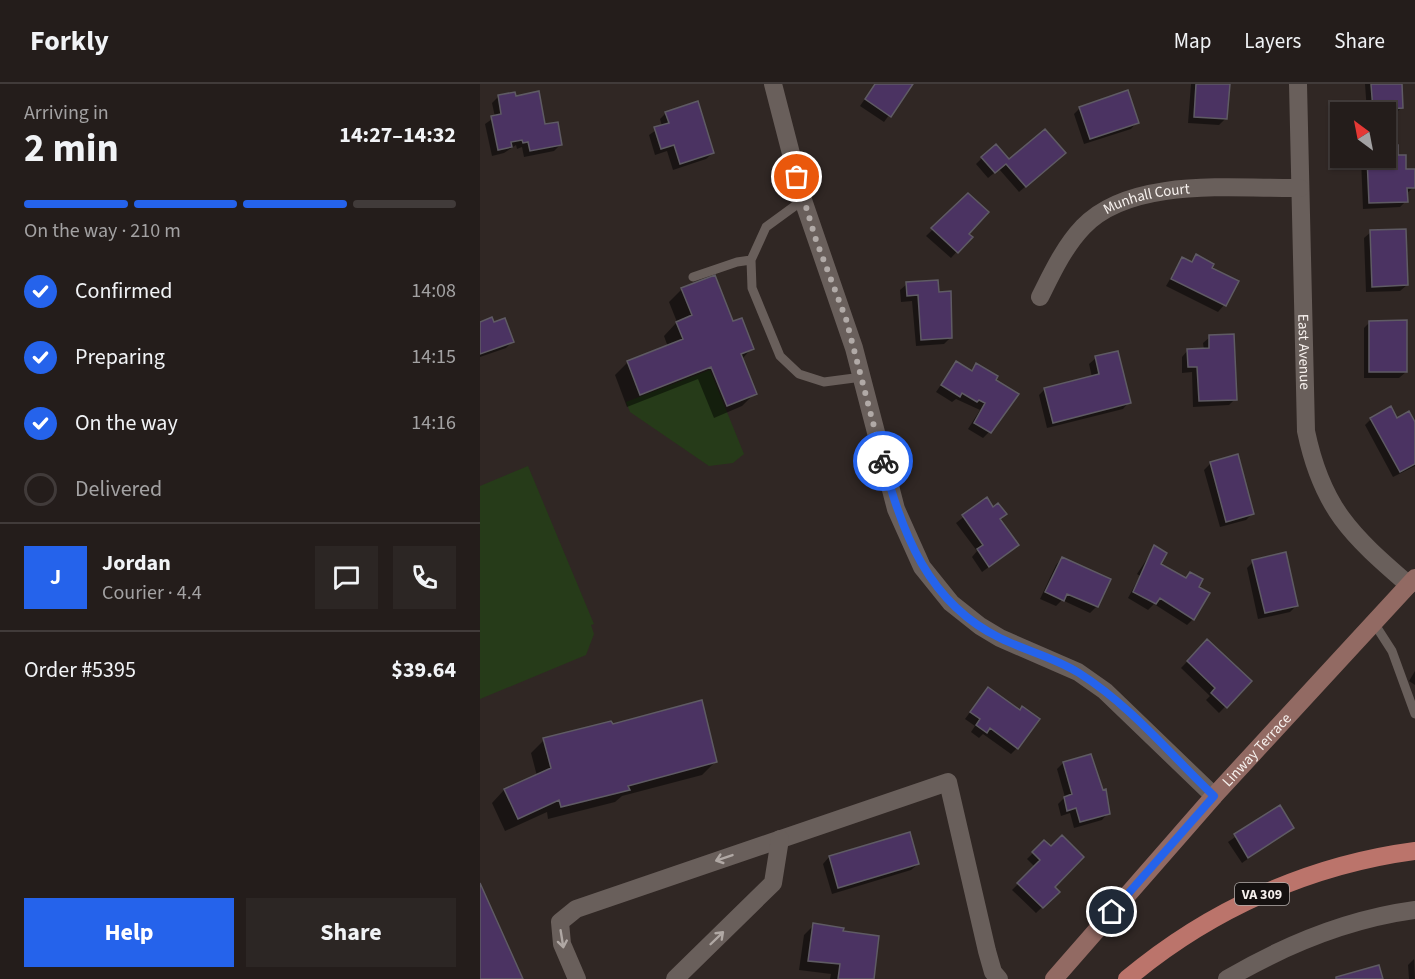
<!DOCTYPE html>
<meta charset="utf-8">
<style>
:root{--surface:#241d1b;--page:#2c2624;--text:#f1f3f6;--muted:#a3a2a3;--line:#413b3a;--accent:#2563eb}
body{margin:0;font-family:"Source Sans 3",sans-serif;background:var(--page);color:var(--text);height:100vh;display:flex;flex-direction:column;font-size:22px;white-space:nowrap}
*{box-sizing:border-box;margin:0}
p{font-size:20px;color:var(--muted)}
.icon{flex:none;width:33px;height:33px;fill:none;stroke:currentColor;stroke-width:2;stroke-linecap:round;stroke-linejoin:round}
.map{position:relative;flex:1;overflow:hidden}
.drawer{display:flex;flex-direction:column;background:var(--surface);width:480px}
.drawer>*{flex:none}
.needle{width:39px;rotate:328deg}
.controls{position:absolute;left:850px;top:18px;display:grid;gap:12px}
.controls a{display:grid;place-items:center;width:66px;height:66px;border-radius:0px;background:var(--surface);box-shadow:0 2px 4px #0004,0 0 0 2px var(--line);font-size:30px}
.pin{position:absolute;display:grid;place-items:center;width:51px;height:51px;color:#fff;margin:-26px;border:3px solid #fff;border-radius:50%;box-shadow:0 2px 6px #0007}
.courier{position:absolute;display:grid;place-items:center;width:60px;height:60px;margin:-30px;border:4px solid #2563eb;border-radius:50%;background:#fff;color:#222;box-shadow:0 2px 8px #0007}
.overview em{font-style:normal;font-weight:700}
.overview div{display:flex;flex-direction:column-reverse}
.overview{display:flex;align-items:center;justify-content:space-between;height:102px;padding:0 24px}
h1{font-size:39px;font-weight:700;line-height:45px}
.bar{display:grid;grid-template-columns:repeat(4,1fr);gap:9px 6px;align-content:center;height:72px;padding:0 24px}
.bar i{height:8px;border-radius:4px;background:var(--line)}
.bar .current{background:var(--accent)}
.bar p{grid-column:span 4}
.line{display:flex;align-items:center;gap:15px;padding:0 24px;border-top:2px solid var(--line)}
.line div{flex:1}
.round{display:grid;place-items:center;flex:none;width:63px;height:63px;border-radius:0px;background:var(--page)}
ol{padding:0 24px;list-style:none}
li{display:flex;align-items:center;gap:18px;height:66px}
li p{margin-inline-start:auto}
li .icon{padding:6px;border-radius:50%;background:var(--accent);color:#fff;stroke-width:4}
li:last-child{color:var(--muted)}
li i{width:33px;height:33px;border:3px solid var(--line);border-radius:50%}
.action{display:flex;gap:12px;margin-top:auto;padding:12px 24px}
.action a{flex:1;height:69px;border-radius:0px;background:var(--accent);color:#fff;font-size:24px;font-weight:700;line-height:69px;text-align:center}
.action a+a{background:var(--page);color:var(--text)}
header{display:flex;align-items:center;gap:36px;box-sizing:border-box;height:84px;padding:0 30px;background:var(--surface);border-bottom:2px solid var(--line)}
header strong{font-size:28px}
nav{display:flex;gap:33px;margin-inline-start:auto;font-size:21px}
main{display:flex;flex:1;min-height:0}
.map>svg:first-child{display:block}
</style>
<header>
<strong>Forkly</strong>
<nav><a>Map</a><a>Layers</a><a>Share</a></nav>
</header>
<main>
<section class="drawer">
<div class="overview"><div><h1>2 min</h1><p>Arriving in</p></div><em>14:27–14:32</em></div>
<div class="bar"><i class="current"></i><i class="current"></i><i class="current"></i><i></i><p>On the way · 210 m</p></div>
<ol>
<li><svg class="icon" aria-label="check" viewBox="0 0 24 24"><path d="M5 12l5 5 9-10"/></svg>Confirmed<p>14:08</p></li>
<li><svg class="icon" aria-label="check" viewBox="0 0 24 24"><path d="M5 12l5 5 9-10"/></svg>Preparing<p>14:15</p></li>
<li><svg class="icon" aria-label="check" viewBox="0 0 24 24"><path d="M5 12l5 5 9-10"/></svg>On the way<p>14:16</p></li>
<li><i></i>Delivered</li>
</ol>
<div class="line" style="height:108px"><b class="round" style="background:var(--accent);color:#fff">J</b><div><b>Jordan</b><p>Courier · 4.4</p></div><a class="round"><svg class="icon" aria-label="chat" viewBox="0 0 24 24"><path d="M4 5h16v11H9l-5 4z"/></svg></a><a class="round"><svg class="icon" aria-label="phone" viewBox="0 0 24 24"><path d="M5 4h4l2 5-3 2q2 4 5 5l2-3 5 2v4C11 20 4 13 5 4z"/></svg></a></div>
<div class="line" style="height:78px"><div>Order #5395</div><b>$39.64</b></div>
<div class="action"><a>Help</a><a>Share</a></div>
</section>
<div class="map">
<svg width="935" height="895" viewBox="0 0 935 895">
<rect width="100%" height="100%" fill="#302724"/>
<path fill="#263b19" d="M230,286L264,370L253,379L229,382L150,328L146,318Z
M48,382L114,540L111,541L114,550L106,571L0,615V402Z"/>
<path fill="#0007" d="M395,0H432L404,38L380,22Z
M711,0H749L746,34L739,41L708,39Z
M885,0H922V23L915,30L887,28Z
M18,13L35,14L81,60L74,67L44,73L42,63L37,65L36,61L24,69L12,72L5,40L15,33L12,19Z
M600,24L657,38L651,45L604,60L594,30Z
M186,29L233,69L226,75L193,86L187,67L175,71L169,51L182,42L180,35Z
M906,63L917,73L934,103L926,110V117L920,123L883,125L881,74H906Z
M502,74L529,77L578,75L539,108L519,85L508,94L496,80Z
M488,111L487,150L490,153L471,174L446,152Z
M891,148L927,201L920,207L886,208L884,154Z
M716,172L730,184L757,197L744,221L738,228L686,202L702,175L710,179Z
M427,200L457,210L471,253L464,260L436,262L432,217L421,218L420,206Z
M202,205L272,264L262,275L275,309L262,322L234,334L218,295L147,323L135,291L148,278L188,263L184,252L197,238L189,218Z
M890,238L926,288L919,294H884V244Z
M0,239L13,240L33,257L26,264L0,273Z
M730,253L755,315L749,321L713,323L712,288L702,289V273L708,266H724L723,259Z
M616,274L649,318L643,325L567,344L559,311L565,305L612,293L609,280Z
M476,279L490,288L497,281L516,292L509,348L503,354L488,345L500,326L476,315L472,318L456,308Z
M891,335L916,336L935,342V382L913,393L885,341Z
M731,379L773,429L766,436L740,443L724,386Z
M506,415L519,436L531,467L502,488L492,473L497,467L476,439Z
M675,463L679,481L705,495L710,490L717,504L713,535L707,541L674,520L668,526L648,514L660,492L657,490Z
M582,474L617,522L610,529L582,516L576,522L560,515L576,481Z
M773,478L817,521L810,528L778,535L767,484Z
M727,557L770,597L739,629L726,616L730,612L701,584Z
M935,587V601L929,597Z
M502,612L537,664L531,670L503,650L499,654L491,648L495,642L485,635Z
M132,642L235,678L222,691L142,712L135,718L68,735L67,728L25,747L12,719L24,706L57,692L51,669L64,656Z
M583,679L628,729L622,736L594,744L590,729L581,732L578,720L585,713L577,685Z
M799,723L812,743L762,779L748,758Z
M564,758L573,803L578,808L556,829L532,806L555,783L547,775Z
M349,773L438,780L431,786L352,810L343,780Z
M334,841L362,849L393,895H350L351,890L319,886L324,851Z
M934,875L935,895H929L928,881Z"/>
<path fill="#4b3362" stroke="#5f5b64" stroke-width="1.5" d="M395,0H433L411,33L385,15Z
M716,0H750L747,35L714,33Z
M891,0H922L923,24L893,26Z
M648,6L659,39L610,55L599,23Z
M59,7L65,40L78,38L82,61L50,67L48,58L43,59L42,56L31,58L32,63L18,66L11,32L21,30L18,11L35,8L36,12Z
M218,17L234,69L200,80L194,61L181,65L174,43L189,39L185,28Z
M565,45L586,69L546,103L526,80L515,89L501,73L516,60L529,75Z
M918,61V71H926V85H935V104H927L928,118L889,119L887,74H906V62Z
M488,109L509,128L489,150L493,153L478,169L451,144Z
M926,145L928,201L892,203L890,146Z
M716,170L734,180L732,184L759,197L746,222L691,195L702,173L712,178Z
M235,191L253,237L262,234L274,265L261,270L277,310L247,322L231,283L160,311L147,277L203,255L196,238L212,231L201,204Z
M458,196L459,208L471,207L472,254L441,256L438,211L427,212L426,198Z
M12,233L14,238L25,234L34,258L0,270V238Z
M927,236V288H889V237Z
M754,250L757,316L719,317L717,283H708L707,265L729,264V251Z
M638,267L651,319L573,339L564,304L619,290L615,272Z
M476,277L492,287L496,279L518,292L516,296L539,310L511,349L494,339L505,319L499,316L497,318L482,309L480,313L461,301Z
M911,322L917,334L929,327L935,338V380L920,388L890,334Z
M758,370L774,430L746,438L730,378Z
M507,413L513,423L518,419L527,430L520,435L539,461L509,483L497,465L503,461L482,431Z
M674,461L687,469L681,480L706,494L710,488L723,495L719,503L730,509L714,536L680,514L676,520L653,508Z
M806,468L818,522L785,529L772,476Z
M582,473L631,495L618,523L587,510L584,517L565,508Z
M727,555L772,597L747,624L731,609L735,604L707,577Z
M508,603L540,626L542,622L560,635L538,665L510,644L507,649L496,641L500,635L490,628Z
M222,616L237,678L148,702L150,706L81,723L79,716L38,735L24,705L71,684L63,654L131,637L133,640Z
M611,670L623,706L626,705L630,730L600,738L596,724L587,727L584,713L592,710L583,678Z
M800,721L814,744L768,774L754,750Z
M430,748L439,780L358,804L349,772Z
M582,751L604,773L575,803L580,808L563,824L537,799L560,776L552,768L564,756L571,762Z
M0,799L43,895H0Z
M333,839L364,844L363,847L399,852L394,895H358L360,880L328,877Z
M899,881L903,895H856V893Z"/>
<g fill="none" stroke-linecap="round" stroke-linejoin="round">
<path stroke="#695f5b" stroke-width="9" d="M323,116L286,143L271,176L272,204L300,272L319,290L344,298L382,293
M213,193L257,178L271,176
M894,539L912,567L935,630"/>
<g stroke="#695f5b" stroke-width="18">
<path d="M293,0L323,116L374,264L416,425L442,483L471,519L500,542L520,554L598,588L625,607L734,712"/>
<path id="s1" d="M818,0L826,347C842,424 871,451 929,501"/>
<path id="s2" d="M560,213C572,189 584,163 603,143C651,92 756,105 820,104"/>
<path d="M97,895L82,860L80,838L96,825L468,698L507,867L513,888L519,895"/>
<path d="M195,895L293,799L300,755"/>
<path d="M747,895C805,861 868,835 935,826"/>
</g>
<path stroke="#926a63" stroke-width="18" id="s3" d="M574,895L734,712L935,494"/>
<path stroke="#bb746b" stroke-width="18" d="M647,895C729,826 829,781 935,767"/>
</g>
<defs><path id="oneway-shaft" d="M-6 0H5M1.5-3L5.5 0L1.5 3" fill="none" stroke-width="1.6" stroke-linecap="round" stroke-linejoin="round" transform="scale(1.5)"/></defs>
<g stroke="#b0a8a4">
<use href="#oneway-shaft" transform="translate(244 774) rotate(161)"/>
<use href="#oneway-shaft" transform="translate(237 854) rotate(-44)"/>
<use href="#oneway-shaft" transform="translate(82 855) rotate(81)"/>
</g>
<g fill="none" stroke-linecap="round" stroke-linejoin="round">
<path stroke="#b1aaa7" stroke-width="6" stroke-dasharray="0 10.8" d="M317,93L336,156L366,235L403,377"/>
<path stroke="#2563eb" stroke-width="8" d="M403,377C422,449 448,519 520,554C546,567 574,573 599,589C650,621 691,671 734,712L632,828"/>
</g>
<g text-anchor="middle" stroke-width="6" stroke-linejoin="round" paint-order="stroke">
<rect fill="#151110" stroke="#b2adab" stroke-width="1.5" x="755" y="799" width="54" height="22" rx="4.5"/>
<g font-size="14" font-weight="bold" fill="#f6f0ed">
<text x="782" y="815">VA 309</text>
</g>
<g font-size="15" fill="#f6f0ed" stroke="#151110">
<text dy="5" stroke="none"><textPath href="#s2" startOffset="154">Munhall Court</textPath></text>
<text dy="5" stroke="none"><textPath href="#s1" startOffset="268">East Avenue</textPath></text>
<text dy="5" stroke="none"><textPath href="#s3" startOffset="306">Linway Terrace</textPath></text>
</g>
</g>
</svg>
<div class="controls">
<a><svg class="needle" viewBox="-14 -14 28 28"><path d="M0-13l5 13h-10z" fill="#e53935"/><path d="M0 13l5-13h-10z" fill="#a3a2a3"/></svg></a>
</div>
<div class="pin" style="left:317px;top:93px;background:#ea580c"><svg class="icon" aria-label="bag" viewBox="0 0 24 24"><path d="M5 8h14l-1 12H6zM9 8a3 3 0 0 1 6 0"/></svg></div>
<div class="pin" style="left:632px;top:828px;background:#1f2937"><svg class="icon" aria-label="home" viewBox="0 0 24 24"><path d="M3 11l9-7 9 7M6 9v11h12V9"/></svg></div>
<div class="courier" style="left:403px;top:377px"><svg class="icon" aria-label="bike" viewBox="0 0 24 24"><circle cx="6" cy="16" r="4"/><circle cx="18" cy="16" r="4"/><path d="M6 16l4-8h5l3 8M10 8l3 8H6M13 5h3"/></svg></div>
</div>
</main>
